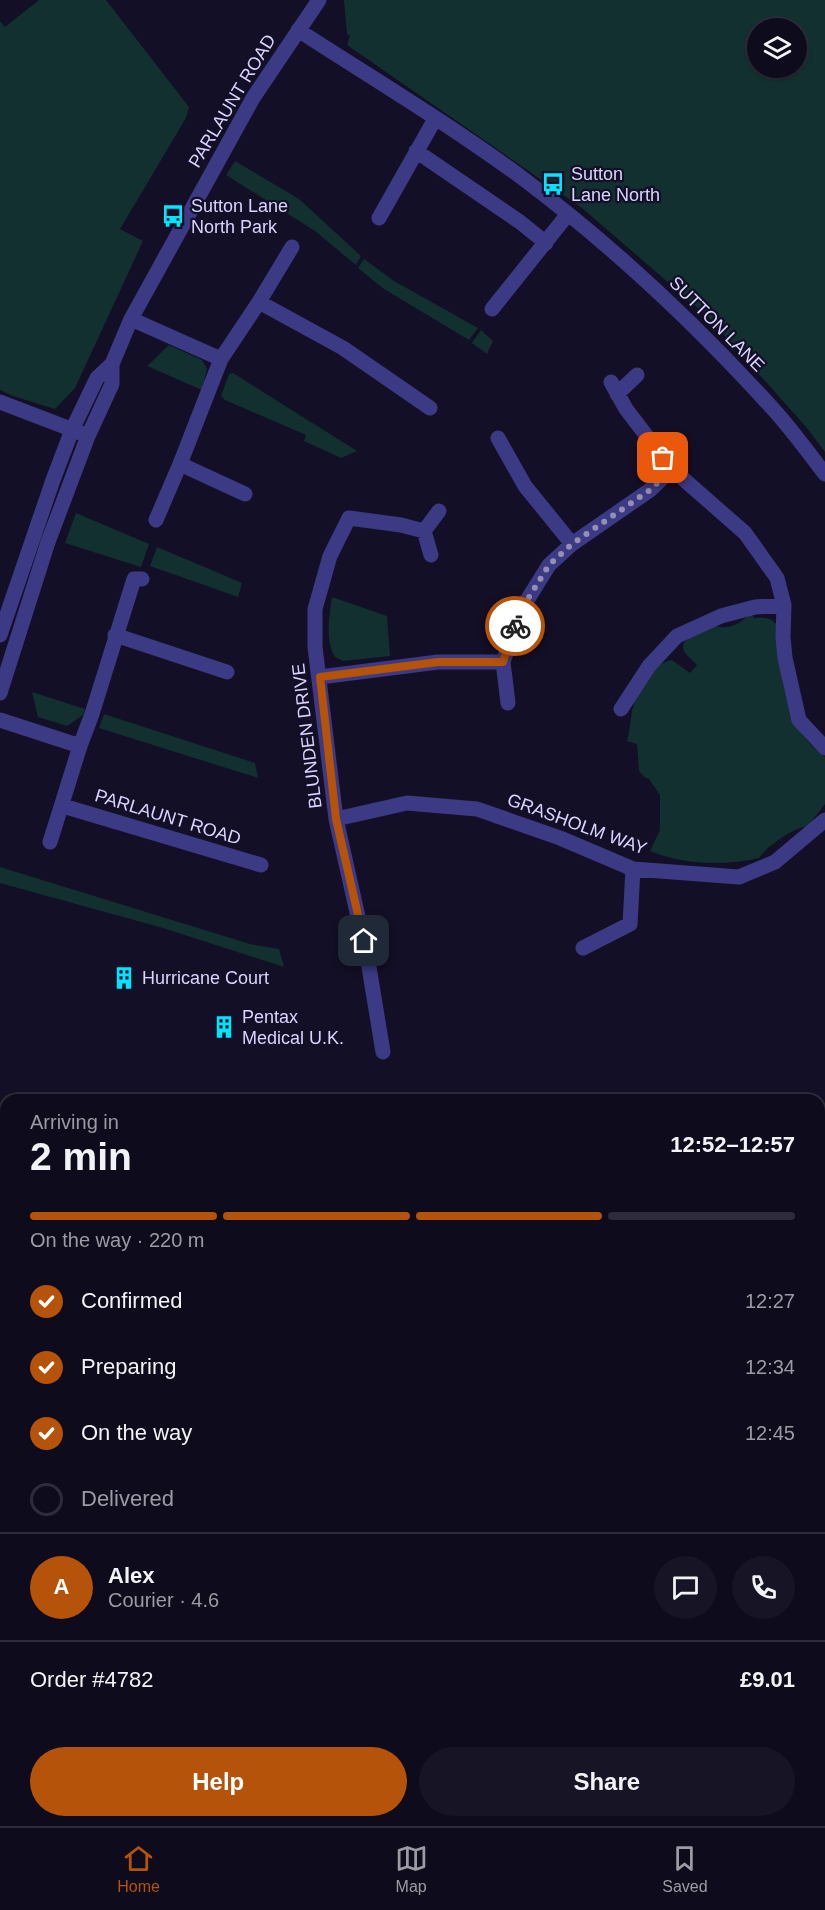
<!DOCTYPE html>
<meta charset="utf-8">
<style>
:root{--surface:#0e0b1c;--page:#171425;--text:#f1f3f6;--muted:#9b9ba3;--line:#2e2b3b;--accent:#b45309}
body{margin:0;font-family:Helvetica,sans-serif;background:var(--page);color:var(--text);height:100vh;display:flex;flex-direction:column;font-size:22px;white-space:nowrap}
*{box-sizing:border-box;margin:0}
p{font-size:20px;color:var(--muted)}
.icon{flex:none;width:33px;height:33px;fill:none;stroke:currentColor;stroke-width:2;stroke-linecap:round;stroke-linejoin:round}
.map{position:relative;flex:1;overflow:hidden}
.panel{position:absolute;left:0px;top:1094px;width:825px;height:734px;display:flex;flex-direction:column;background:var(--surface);border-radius:18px 18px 0 0;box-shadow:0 2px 4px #0004,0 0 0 2px var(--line)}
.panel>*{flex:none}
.buttons{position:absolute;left:747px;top:18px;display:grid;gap:12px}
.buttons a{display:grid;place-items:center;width:60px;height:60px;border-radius:50%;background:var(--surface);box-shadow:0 2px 4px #0004,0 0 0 2px var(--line);font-size:30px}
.pin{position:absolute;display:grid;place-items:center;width:51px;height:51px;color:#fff;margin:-26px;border-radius:12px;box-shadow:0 3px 9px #0006}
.courier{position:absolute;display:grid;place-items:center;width:60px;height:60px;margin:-30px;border:4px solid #b45309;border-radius:50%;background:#fff;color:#222;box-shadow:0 2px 8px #0007}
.summary em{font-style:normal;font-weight:700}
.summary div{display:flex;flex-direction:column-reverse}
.summary{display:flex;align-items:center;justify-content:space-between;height:102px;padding:0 30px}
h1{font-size:39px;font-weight:700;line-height:45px}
.bar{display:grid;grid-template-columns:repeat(4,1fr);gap:9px 6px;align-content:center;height:72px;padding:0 30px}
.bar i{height:8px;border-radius:4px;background:var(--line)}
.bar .selected{background:var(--accent)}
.bar p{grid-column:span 4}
.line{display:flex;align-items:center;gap:15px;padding:0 30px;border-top:2px solid var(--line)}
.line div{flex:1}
.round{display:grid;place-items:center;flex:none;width:63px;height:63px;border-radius:32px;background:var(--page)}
ol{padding:0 30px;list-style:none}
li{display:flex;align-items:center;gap:18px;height:66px}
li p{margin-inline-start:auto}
li .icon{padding:6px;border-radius:50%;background:var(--accent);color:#fff;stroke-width:4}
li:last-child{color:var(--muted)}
li i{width:33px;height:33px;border:3px solid var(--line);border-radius:50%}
.action{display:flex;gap:12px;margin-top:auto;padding:12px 30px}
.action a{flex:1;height:69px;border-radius:36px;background:var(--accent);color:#fff;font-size:24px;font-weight:700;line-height:69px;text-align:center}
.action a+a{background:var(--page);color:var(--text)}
.menu{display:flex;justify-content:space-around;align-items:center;height:84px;border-top:2px solid var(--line);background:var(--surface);font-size:16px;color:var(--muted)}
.menu a{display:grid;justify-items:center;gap:3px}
.menu .selected{color:var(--accent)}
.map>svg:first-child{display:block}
</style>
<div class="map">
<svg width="825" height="1826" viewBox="0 0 825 1826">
<rect width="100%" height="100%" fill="#130f26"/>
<path fill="#12302f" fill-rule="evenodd" d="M39,0H106L189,107L186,118L120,229L143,241L75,388L55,409L13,396L0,390V21L5,27Z
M344,0H825V452L807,428L707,316L582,208L347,45L350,36L347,34ZM796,28V68H758V28Z
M235,161L299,199L361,256L356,265L315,231L226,175Z
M364,259L394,281L478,328L469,340L384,289L358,268Z
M481,330L493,341L487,354L472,343Z
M169,345L202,360L207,369L202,390L147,366Z
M233,373L357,451L341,458L304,441L306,435L225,400L221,396L229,374Z
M76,513L149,544L141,567L65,543Z
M157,547L242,583L238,597L150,566Z
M332,597L387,616L390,656L343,661L335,657C325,640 329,616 332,597Z
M752,614L754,618C763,617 770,617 777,625C781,673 782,726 825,757V804L808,826C793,828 767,846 759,858C723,866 685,865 650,851L660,830V795L649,779L644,777L639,771L637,744L627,741C631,727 630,715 635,700C640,687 656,661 672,660L690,673L697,665C694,661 689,658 686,654C674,639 702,630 712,625C725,630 739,626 748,615Z
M32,692L85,709L83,715L67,726L38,717Z
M104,714L255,763L258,778L99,728Z
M0,867L250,944L279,949L284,967L163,928L0,883Z
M84,1821H143L147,1826H80Z
M216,1821H491L486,1826H478L475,1823L472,1826H218Z"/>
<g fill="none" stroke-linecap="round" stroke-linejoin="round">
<path stroke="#3d3a85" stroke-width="15" d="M298,30C372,78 449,124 521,177C613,246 697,325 774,410C792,430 808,452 825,474
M416,151L520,222L546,243
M379,218L435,119
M259,302L343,348L430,408
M492,309L568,214
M131,319L221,359L180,464L156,520
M221,359L259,302L292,247
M611,382L626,409L672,469L745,533L777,578L784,605L783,637L785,658L799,720L825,748
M617,394L637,375
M0,402L81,433
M498,438L525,486L572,544
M180,464L245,494
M424,531L431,555
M0,635L53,480L72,430L97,378L112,364
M115,635L227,672
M503,662L508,703
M320,677L438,662H503L521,610L549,565L572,544L650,490L672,469
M0,693L48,542L88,436L112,384V364L131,319L253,98L319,0
M621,709L649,666L677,636L721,616L755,607L784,605
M0,720L80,746L50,842
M80,746L92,714L134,579H142
M63,806L261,865
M336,819L407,803L477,809L560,838L633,869L739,877L775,862L825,820
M583,948L630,924L633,869
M383,1052L368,961L336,819L315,647V609L330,556L349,518L401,525L424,531L439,511
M0,1598L6,1596
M0,1650L6,1655
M0,1807L6,1801
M162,1821L165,1826"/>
</g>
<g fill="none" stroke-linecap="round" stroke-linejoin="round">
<path stroke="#948fb3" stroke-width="6" stroke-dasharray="0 10.8" d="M515,626L521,610L549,565L572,544L650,490L672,469L663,458"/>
<path stroke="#b45309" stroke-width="8" d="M364,941L336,819L320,677L438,662H503L515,626"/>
</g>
<defs>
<g id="bus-bare" transform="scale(1.8)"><path d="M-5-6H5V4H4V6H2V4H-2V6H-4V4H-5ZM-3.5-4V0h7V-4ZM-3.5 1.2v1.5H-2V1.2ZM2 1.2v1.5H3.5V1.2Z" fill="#00e5ff" stroke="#130f26" stroke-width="2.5" paint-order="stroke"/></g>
<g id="building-bare" transform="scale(1.8)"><path d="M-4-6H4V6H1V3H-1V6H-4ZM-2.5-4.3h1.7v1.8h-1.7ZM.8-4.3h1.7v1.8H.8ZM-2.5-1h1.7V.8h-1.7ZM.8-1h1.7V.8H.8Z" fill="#00e5ff" stroke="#130f26" stroke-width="2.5" paint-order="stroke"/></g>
</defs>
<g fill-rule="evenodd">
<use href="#bus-bare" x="553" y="184"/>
<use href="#bus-bare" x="173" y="216"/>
<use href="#building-bare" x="124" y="978"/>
<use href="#building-bare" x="224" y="1027"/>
</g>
<g text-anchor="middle" stroke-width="4.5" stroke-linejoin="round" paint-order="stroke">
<g font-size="18" fill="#d9d4ff" stroke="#130f26">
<text transform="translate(232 101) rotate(-59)" y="6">PARLAUNT ROAD</text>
<text transform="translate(717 324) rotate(45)" y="6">SUTTON LANE</text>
<text transform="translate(307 736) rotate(-97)" y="6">BLUNDEN DRIVE</text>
<text transform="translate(168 817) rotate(17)" y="6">PARLAUNT ROAD</text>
<text transform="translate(577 824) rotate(20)" y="6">GRASHOLM WAY</text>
</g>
<g font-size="18" fill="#d9d4ff" stroke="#130f26" text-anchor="start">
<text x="571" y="180">Sutton<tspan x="571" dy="21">Lane North</tspan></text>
<text x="191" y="212">Sutton Lane<tspan x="191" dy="21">North Park</tspan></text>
<text x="142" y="984">Hurricane Court</text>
<text x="242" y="1023">Pentax<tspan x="242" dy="21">Medical U.K.</tspan></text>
</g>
</g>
</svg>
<div class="buttons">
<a><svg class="icon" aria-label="layers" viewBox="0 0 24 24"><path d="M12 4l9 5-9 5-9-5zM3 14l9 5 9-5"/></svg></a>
</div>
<div class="pin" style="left:663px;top:458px;background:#ea580c"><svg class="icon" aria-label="bag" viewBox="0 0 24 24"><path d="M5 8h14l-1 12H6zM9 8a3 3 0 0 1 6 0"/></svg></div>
<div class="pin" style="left:364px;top:941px;background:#1f2937"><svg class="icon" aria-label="home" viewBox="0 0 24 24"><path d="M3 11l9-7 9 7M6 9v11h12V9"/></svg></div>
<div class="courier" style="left:515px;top:626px"><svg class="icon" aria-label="bike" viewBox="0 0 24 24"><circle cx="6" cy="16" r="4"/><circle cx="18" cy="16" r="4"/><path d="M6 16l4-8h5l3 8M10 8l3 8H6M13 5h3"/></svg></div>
<section class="panel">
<div class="summary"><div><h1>2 min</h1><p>Arriving in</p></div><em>12:52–12:57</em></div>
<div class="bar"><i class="selected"></i><i class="selected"></i><i class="selected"></i><i></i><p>On the way · 220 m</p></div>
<ol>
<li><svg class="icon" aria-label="check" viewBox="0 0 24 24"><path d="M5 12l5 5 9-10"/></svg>Confirmed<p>12:27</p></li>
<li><svg class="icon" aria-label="check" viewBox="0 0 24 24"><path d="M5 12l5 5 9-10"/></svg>Preparing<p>12:34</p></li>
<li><svg class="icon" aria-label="check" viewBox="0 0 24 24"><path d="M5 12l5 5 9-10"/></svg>On the way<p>12:45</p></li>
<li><i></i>Delivered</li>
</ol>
<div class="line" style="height:108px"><b class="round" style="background:var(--accent);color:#fff">A</b><div><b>Alex</b><p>Courier · 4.6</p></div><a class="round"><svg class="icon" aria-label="chat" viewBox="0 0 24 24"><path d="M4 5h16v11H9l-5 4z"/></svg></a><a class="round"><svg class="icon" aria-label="phone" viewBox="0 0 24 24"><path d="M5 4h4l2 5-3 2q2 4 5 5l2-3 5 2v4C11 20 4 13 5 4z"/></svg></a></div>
<div class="line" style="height:78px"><div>Order #4782</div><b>£9.01</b></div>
<div class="action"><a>Help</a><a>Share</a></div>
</section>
</div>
<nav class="menu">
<a class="selected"><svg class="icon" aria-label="home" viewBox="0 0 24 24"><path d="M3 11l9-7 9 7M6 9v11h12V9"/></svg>Home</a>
<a><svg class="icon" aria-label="map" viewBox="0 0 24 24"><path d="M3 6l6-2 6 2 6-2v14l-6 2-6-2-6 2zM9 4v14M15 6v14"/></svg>Map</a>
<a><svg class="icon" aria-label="saved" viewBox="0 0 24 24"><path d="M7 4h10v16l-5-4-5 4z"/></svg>Saved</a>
</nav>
